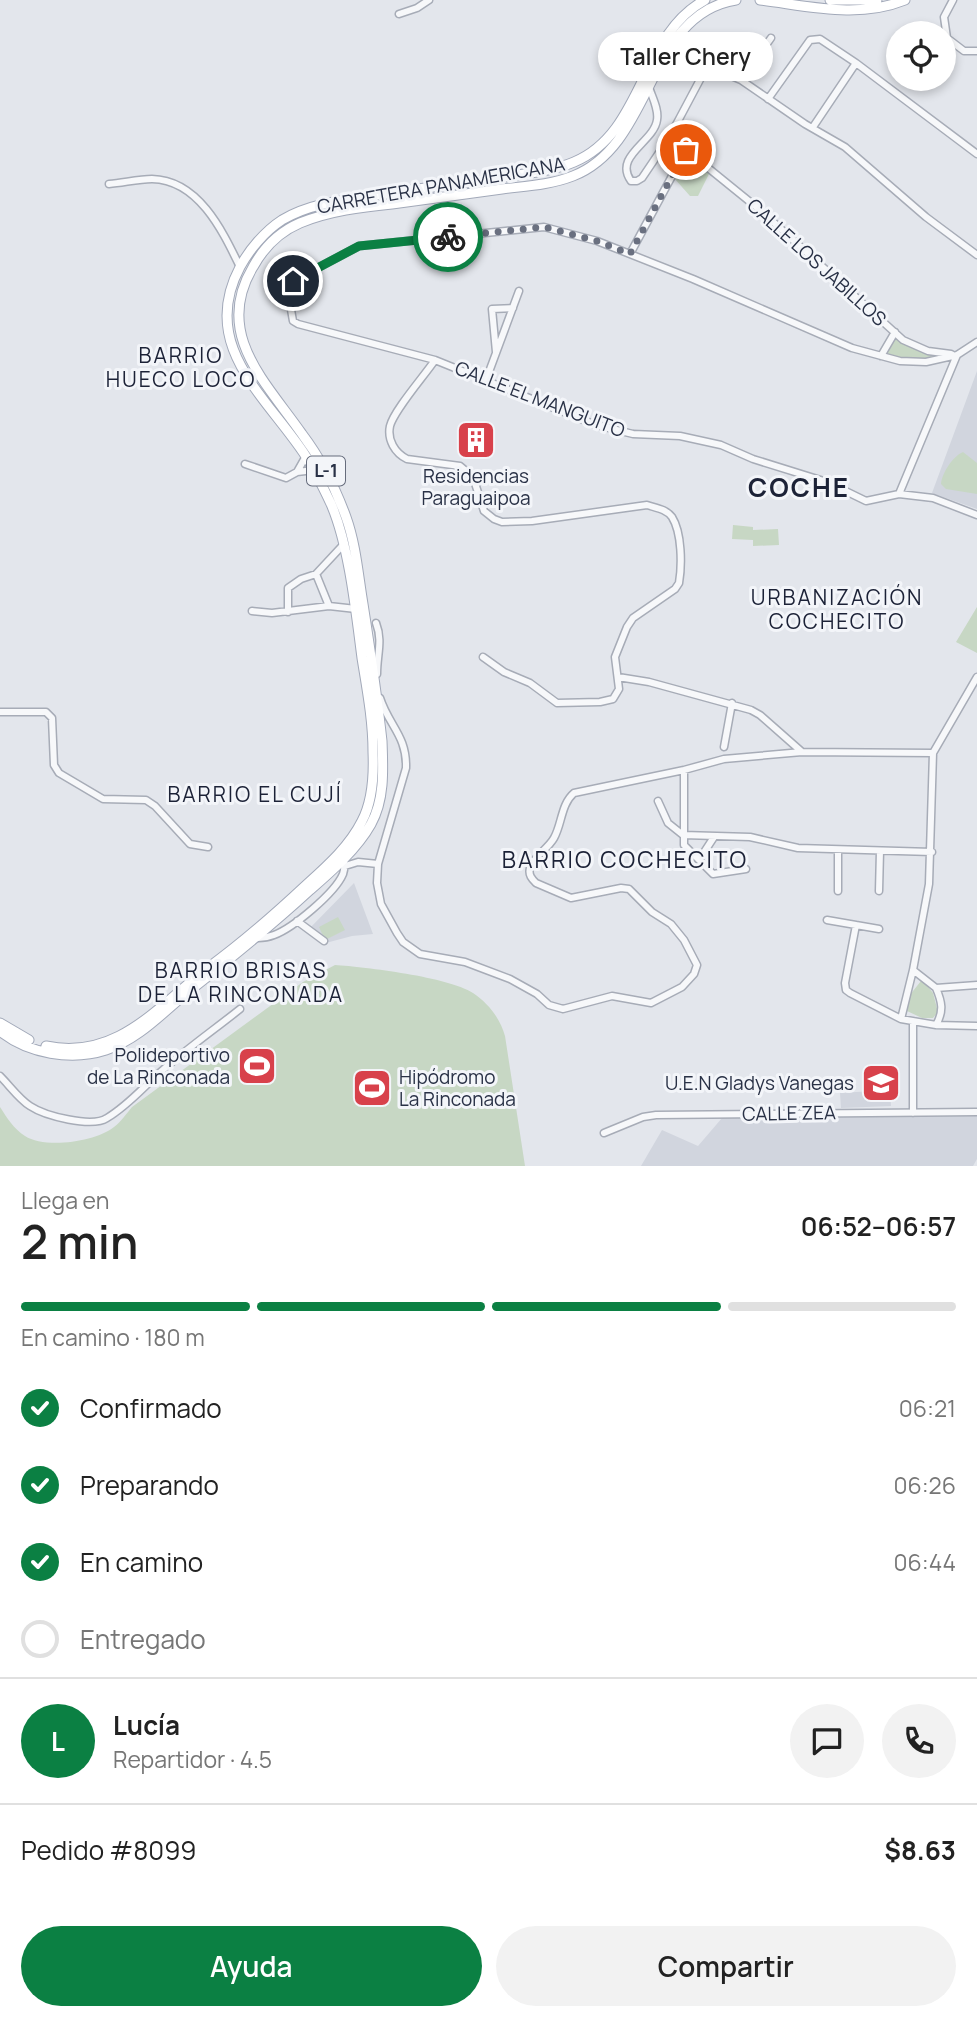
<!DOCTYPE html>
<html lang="es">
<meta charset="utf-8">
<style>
:root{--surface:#fff;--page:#f2f2f2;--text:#222;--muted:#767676;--line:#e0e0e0;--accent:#0b8043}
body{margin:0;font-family:Manrope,sans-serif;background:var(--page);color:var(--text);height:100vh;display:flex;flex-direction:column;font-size:26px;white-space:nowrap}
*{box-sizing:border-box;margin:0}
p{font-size:23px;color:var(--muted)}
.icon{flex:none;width:38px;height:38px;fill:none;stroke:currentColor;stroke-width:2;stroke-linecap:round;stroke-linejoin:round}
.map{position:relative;height:1166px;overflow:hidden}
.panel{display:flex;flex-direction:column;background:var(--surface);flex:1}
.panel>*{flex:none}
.fabs{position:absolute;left:886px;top:21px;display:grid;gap:14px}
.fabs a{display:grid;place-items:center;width:70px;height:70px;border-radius:50%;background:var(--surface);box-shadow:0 4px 10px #0003;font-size:35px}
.pin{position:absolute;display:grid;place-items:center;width:60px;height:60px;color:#fff;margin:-30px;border:4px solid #fff;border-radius:50%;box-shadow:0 2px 7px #0007}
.courier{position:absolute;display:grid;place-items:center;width:70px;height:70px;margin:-35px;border:5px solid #0b8043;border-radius:50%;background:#fff;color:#222;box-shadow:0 2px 9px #0007}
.bubble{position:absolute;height:49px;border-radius:24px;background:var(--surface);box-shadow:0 4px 10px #0003;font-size:23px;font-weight:600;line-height:49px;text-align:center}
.head em{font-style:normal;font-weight:600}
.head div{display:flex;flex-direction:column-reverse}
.head{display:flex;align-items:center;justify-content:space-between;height:119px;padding:0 21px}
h1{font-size:46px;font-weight:600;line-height:52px}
.bar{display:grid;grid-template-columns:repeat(4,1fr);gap:10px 7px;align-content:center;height:84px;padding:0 21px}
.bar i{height:9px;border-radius:5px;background:var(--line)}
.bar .active{background:var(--accent)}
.bar p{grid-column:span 4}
.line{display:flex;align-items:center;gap:18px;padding:0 21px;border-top:2px solid var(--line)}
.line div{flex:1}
.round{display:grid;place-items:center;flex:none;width:74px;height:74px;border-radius:37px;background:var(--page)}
ol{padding:0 21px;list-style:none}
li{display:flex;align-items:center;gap:21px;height:77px}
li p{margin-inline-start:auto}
li .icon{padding:7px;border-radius:50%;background:var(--accent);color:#fff;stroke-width:4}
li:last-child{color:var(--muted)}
li i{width:38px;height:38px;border:4px solid var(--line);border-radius:50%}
.primary-button{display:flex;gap:14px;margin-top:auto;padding:14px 21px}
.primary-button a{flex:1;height:80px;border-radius:42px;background:var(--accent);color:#fff;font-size:28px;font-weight:600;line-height:80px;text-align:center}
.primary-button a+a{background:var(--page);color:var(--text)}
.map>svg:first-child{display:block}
</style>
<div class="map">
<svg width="977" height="1166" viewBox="0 0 977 1166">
<rect width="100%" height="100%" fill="#e3e6ec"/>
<path fill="#d1d5de" d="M977,371V509L932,493Z
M354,883L373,934L352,936L322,944L307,931Z
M889,1073L891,1106L841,1108L840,1093L873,1091L872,1074Z
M977,1116V1159L973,1166H641L662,1130L698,1146L722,1118Z"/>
<path fill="#c7d7c4" d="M687,157L709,174L698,196H690L674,178Z
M895,334L902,341L953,355C928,360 908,362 883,355Z
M963,452L977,463V494L946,489L941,484C942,473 953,456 963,452Z
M733,525L753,527V530L778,529L779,545L753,546V540L732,539Z
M977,607V653L956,642Z
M338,917L345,930L325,940L319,927Z
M335,965C365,967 449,977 473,993C488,1003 500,1018 505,1036L525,1166H0V1107C7,1118 14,1129 25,1136C45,1149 95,1142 114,1127C121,1122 126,1114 132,1107L303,982Z
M921,981L925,983L933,993L938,1012L933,1018H922L907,1011L909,996Z"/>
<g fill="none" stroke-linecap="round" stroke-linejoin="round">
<g stroke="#a7acb7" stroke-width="9">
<path id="street" d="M953,0L944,17L947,38L964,51H977
M399,14L417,8L429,0
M741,80L771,38
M649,87C652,97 659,109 657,120C654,142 613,156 631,181H637L642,178L669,138L703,74L709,69H715L741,80L805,124L845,147L926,217L977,255
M768,99L810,40L820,39L856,63L977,154
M813,127L856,63
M109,184C123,183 138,179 152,179C199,180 223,232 240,267
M630,254L686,150L760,210L903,340L928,351L951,354
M977,342L957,355L926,362L900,361L852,348L693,279L597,241L544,227L359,246L293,281L287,287L293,321L298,324L435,360L596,425L633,434L680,436L721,445L753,459L827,482L866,501L899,494L933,498L977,515
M496,352L492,309L513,308
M881,356L895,332
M435,360C425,375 394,410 390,426C387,440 395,453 407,459L460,466L473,477L484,511L494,519L502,522L532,521L647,505C656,508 666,509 672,517C682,533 682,565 679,583L675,589L633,618L627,627L615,657L619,689L613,699L600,702L557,703L530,683L504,672L483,657
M486,380L519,291
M245,464L286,478L297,472L314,470
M297,472L306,456
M899,494L957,355
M329,606L316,574L343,545
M252,611L272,613L329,606L356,609
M288,612V588L301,579L316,574
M376,623C383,641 377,654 377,674
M618,677L649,682L751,710L760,715L802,752
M380,698C389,726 407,736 406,768L378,864L377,883L381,904L397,933L403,942L420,954L465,962L510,979L537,994L549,1005L563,1009L612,996L651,1003L682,987L694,974L697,965L684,940L671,924L652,912L629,889L621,888L571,898L536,883C532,879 528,875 530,868C533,857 548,849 554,838C562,824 561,804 574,793L684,770L724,759L802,752L933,753
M0,712H46L52,718L54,765L59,773L103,799L146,800L155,806L190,844L208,847
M724,747L732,703
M684,770V845L713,874L746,869
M658,801L668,823L683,835L750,837L798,848L932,852
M699,860L714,837
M345,866L358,862L378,864
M838,891V850
M879,891L880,851
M827,920L879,929
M297,921L324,941
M856,925L845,983L846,990L850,993L901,1019L936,1025L977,1026
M258,938C263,938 269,937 274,935C293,928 335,893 343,874C345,868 345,864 343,858
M913,970L936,988L977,985
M901,1019L913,970L929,884L933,753L977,677
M936,1025C944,1011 942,1002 936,988
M0,1076C10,1086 19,1099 30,1106C45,1116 92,1128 107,1118C129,1105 145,1085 164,1069C188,1048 215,1029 240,1009
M913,1113V1021
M604,1133L643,1117L656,1115L977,1112"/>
</g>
<g stroke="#a2a9b9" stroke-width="11">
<path id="primary" d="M760,0C809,6 858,19 905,0
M830,0H877
M0,1023L29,1040
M0,1031C28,1054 72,1061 106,1050C139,1039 162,1013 188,992C230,959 271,926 310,890C332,871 357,849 371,824C385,799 383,768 382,741C377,695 370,649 363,604C358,574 356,545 346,517C335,487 321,459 302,434C266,382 213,334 253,267C264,247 279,232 300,223C329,211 362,207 392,204C429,199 466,194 502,189C526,186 550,185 573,176C655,144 646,14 736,0
M46,1046C117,1061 158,1006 209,967C243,942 274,915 305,886C326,867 349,847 362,821C373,800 374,775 373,752C373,720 367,689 362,658C356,612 349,545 331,504C323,487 315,470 305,455C267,397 198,346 240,267C249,250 265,231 282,220C307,205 336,201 365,197C411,189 459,184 505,177C528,173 553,171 574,162C644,133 640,35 705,0"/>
</g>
<use href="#street" stroke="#f7f8fa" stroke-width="6"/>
<use href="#primary" stroke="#fff" stroke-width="9"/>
</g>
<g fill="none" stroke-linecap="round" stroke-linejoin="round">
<path stroke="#6a7080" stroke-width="7" stroke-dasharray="0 12.6" d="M448,237L544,227L597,241L630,254L686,150"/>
<path stroke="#0b8043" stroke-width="9" d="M293,281L359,246L448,237"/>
</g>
<defs>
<g id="building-square" transform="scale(2.0125)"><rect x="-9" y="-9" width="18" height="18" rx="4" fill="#d8414b" stroke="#f3f5f9"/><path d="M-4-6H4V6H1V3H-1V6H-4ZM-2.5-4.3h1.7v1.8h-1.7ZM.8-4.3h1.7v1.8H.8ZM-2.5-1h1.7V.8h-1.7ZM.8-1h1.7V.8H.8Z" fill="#fff"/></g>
<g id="stadium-square" transform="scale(2.0125)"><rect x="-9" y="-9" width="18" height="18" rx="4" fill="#d8414b" stroke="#f3f5f9"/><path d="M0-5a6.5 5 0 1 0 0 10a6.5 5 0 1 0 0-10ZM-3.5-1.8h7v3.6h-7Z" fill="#fff"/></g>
<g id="school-square" transform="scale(2.0125)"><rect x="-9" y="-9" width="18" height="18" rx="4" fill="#d8414b" stroke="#f3f5f9"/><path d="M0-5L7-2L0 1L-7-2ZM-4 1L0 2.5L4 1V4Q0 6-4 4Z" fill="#fff"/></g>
</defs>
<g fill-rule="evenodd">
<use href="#building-square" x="476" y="440"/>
<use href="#stadium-square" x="257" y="1066"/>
<use href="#school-square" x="881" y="1083"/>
<use href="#stadium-square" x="372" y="1088"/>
</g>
<g text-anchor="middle" stroke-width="6" stroke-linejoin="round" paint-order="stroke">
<rect fill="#f3f5f9" stroke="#666c7c" stroke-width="2" x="307" y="456.5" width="38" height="29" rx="5"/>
<g font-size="18" font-weight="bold" fill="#293146">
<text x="326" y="477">L-1</text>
</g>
<g font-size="19" fill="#293146" stroke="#f3f5f9">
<text transform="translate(441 185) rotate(-10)" y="7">CARRETERA PANAMERICANA</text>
<text transform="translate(817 262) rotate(42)" y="7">CALLE LOS JABILLOS</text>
<text transform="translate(540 399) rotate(21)" y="7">CALLE EL MANGUITO</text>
<text transform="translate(789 1113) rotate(-1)" y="7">CALLE ZEA</text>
</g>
<g font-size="19" fill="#293146" stroke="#f3f5f9" text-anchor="end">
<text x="476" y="483" text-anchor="middle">Residencias<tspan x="476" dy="22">Paraguaipoa</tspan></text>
<text x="230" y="1062">Polideportivo<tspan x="230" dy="22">de La Rinconada</tspan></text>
<text x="399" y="1084" text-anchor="start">Hipódromo<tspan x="399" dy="22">La Rinconada</tspan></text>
<text x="854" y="1090">U.E.N Gladys Vanegas</text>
</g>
<g font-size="21" letter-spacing="2" fill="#1c2237" stroke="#f3f5f9">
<text x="181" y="363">BARRIO<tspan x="181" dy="24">HUECO LOCO</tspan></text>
<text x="837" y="605">URBANIZACIÓN<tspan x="837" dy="24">COCHECITO</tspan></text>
<text x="255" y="802">BARRIO EL CUJÍ</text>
<text x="241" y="978">BARRIO BRISAS<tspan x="241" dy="24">DE LA RINCONADA</tspan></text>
</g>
<g font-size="23" letter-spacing="2" fill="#1c2237" stroke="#f3f5f9">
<text x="625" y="868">BARRIO COCHECITO</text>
</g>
<g font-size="26" font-weight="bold" letter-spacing="2" fill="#1c2237" stroke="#f3f5f9">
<text x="799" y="497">COCHE</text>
</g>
</g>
</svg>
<div class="fabs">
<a><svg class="icon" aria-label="locate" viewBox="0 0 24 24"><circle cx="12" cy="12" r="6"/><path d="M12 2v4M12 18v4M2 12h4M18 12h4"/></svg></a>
</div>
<div class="pin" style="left:686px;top:150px;background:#ea580c"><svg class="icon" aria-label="bag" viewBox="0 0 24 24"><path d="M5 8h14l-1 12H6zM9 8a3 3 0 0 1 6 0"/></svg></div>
<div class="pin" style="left:293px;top:281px;background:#1f2937"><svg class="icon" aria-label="home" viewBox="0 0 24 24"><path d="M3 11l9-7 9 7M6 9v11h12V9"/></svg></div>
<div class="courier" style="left:448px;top:237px"><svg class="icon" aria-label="bike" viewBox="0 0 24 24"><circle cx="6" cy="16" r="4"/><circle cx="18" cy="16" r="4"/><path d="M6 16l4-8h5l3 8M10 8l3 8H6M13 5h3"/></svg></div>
<div class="bubble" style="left:598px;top:32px;width:175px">Taller Chery</div>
</div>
<section class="panel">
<div class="head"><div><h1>2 min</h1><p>Llega en</p></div><em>06:52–06:57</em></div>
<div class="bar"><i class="active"></i><i class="active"></i><i class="active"></i><i></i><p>En camino · 180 m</p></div>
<ol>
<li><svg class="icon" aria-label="check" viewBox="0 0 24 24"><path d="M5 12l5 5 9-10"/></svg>Confirmado<p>06:21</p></li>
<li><svg class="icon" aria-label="check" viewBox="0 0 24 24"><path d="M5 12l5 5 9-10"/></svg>Preparando<p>06:26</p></li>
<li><svg class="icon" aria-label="check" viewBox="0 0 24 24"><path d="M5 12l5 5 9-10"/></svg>En camino<p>06:44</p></li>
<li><i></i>Entregado</li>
</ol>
<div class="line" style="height:126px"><b class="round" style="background:var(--accent);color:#fff">L</b><div><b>Lucía</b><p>Repartidor · 4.5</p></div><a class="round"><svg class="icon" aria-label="chat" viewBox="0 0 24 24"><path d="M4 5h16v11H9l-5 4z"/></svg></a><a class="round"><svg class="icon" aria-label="phone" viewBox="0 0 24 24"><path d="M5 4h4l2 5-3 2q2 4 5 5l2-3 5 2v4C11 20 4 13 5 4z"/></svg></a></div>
<div class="line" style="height:91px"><div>Pedido #8099</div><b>$8.63</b></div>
<div class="primary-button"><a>Ayuda</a><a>Compartir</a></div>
</section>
